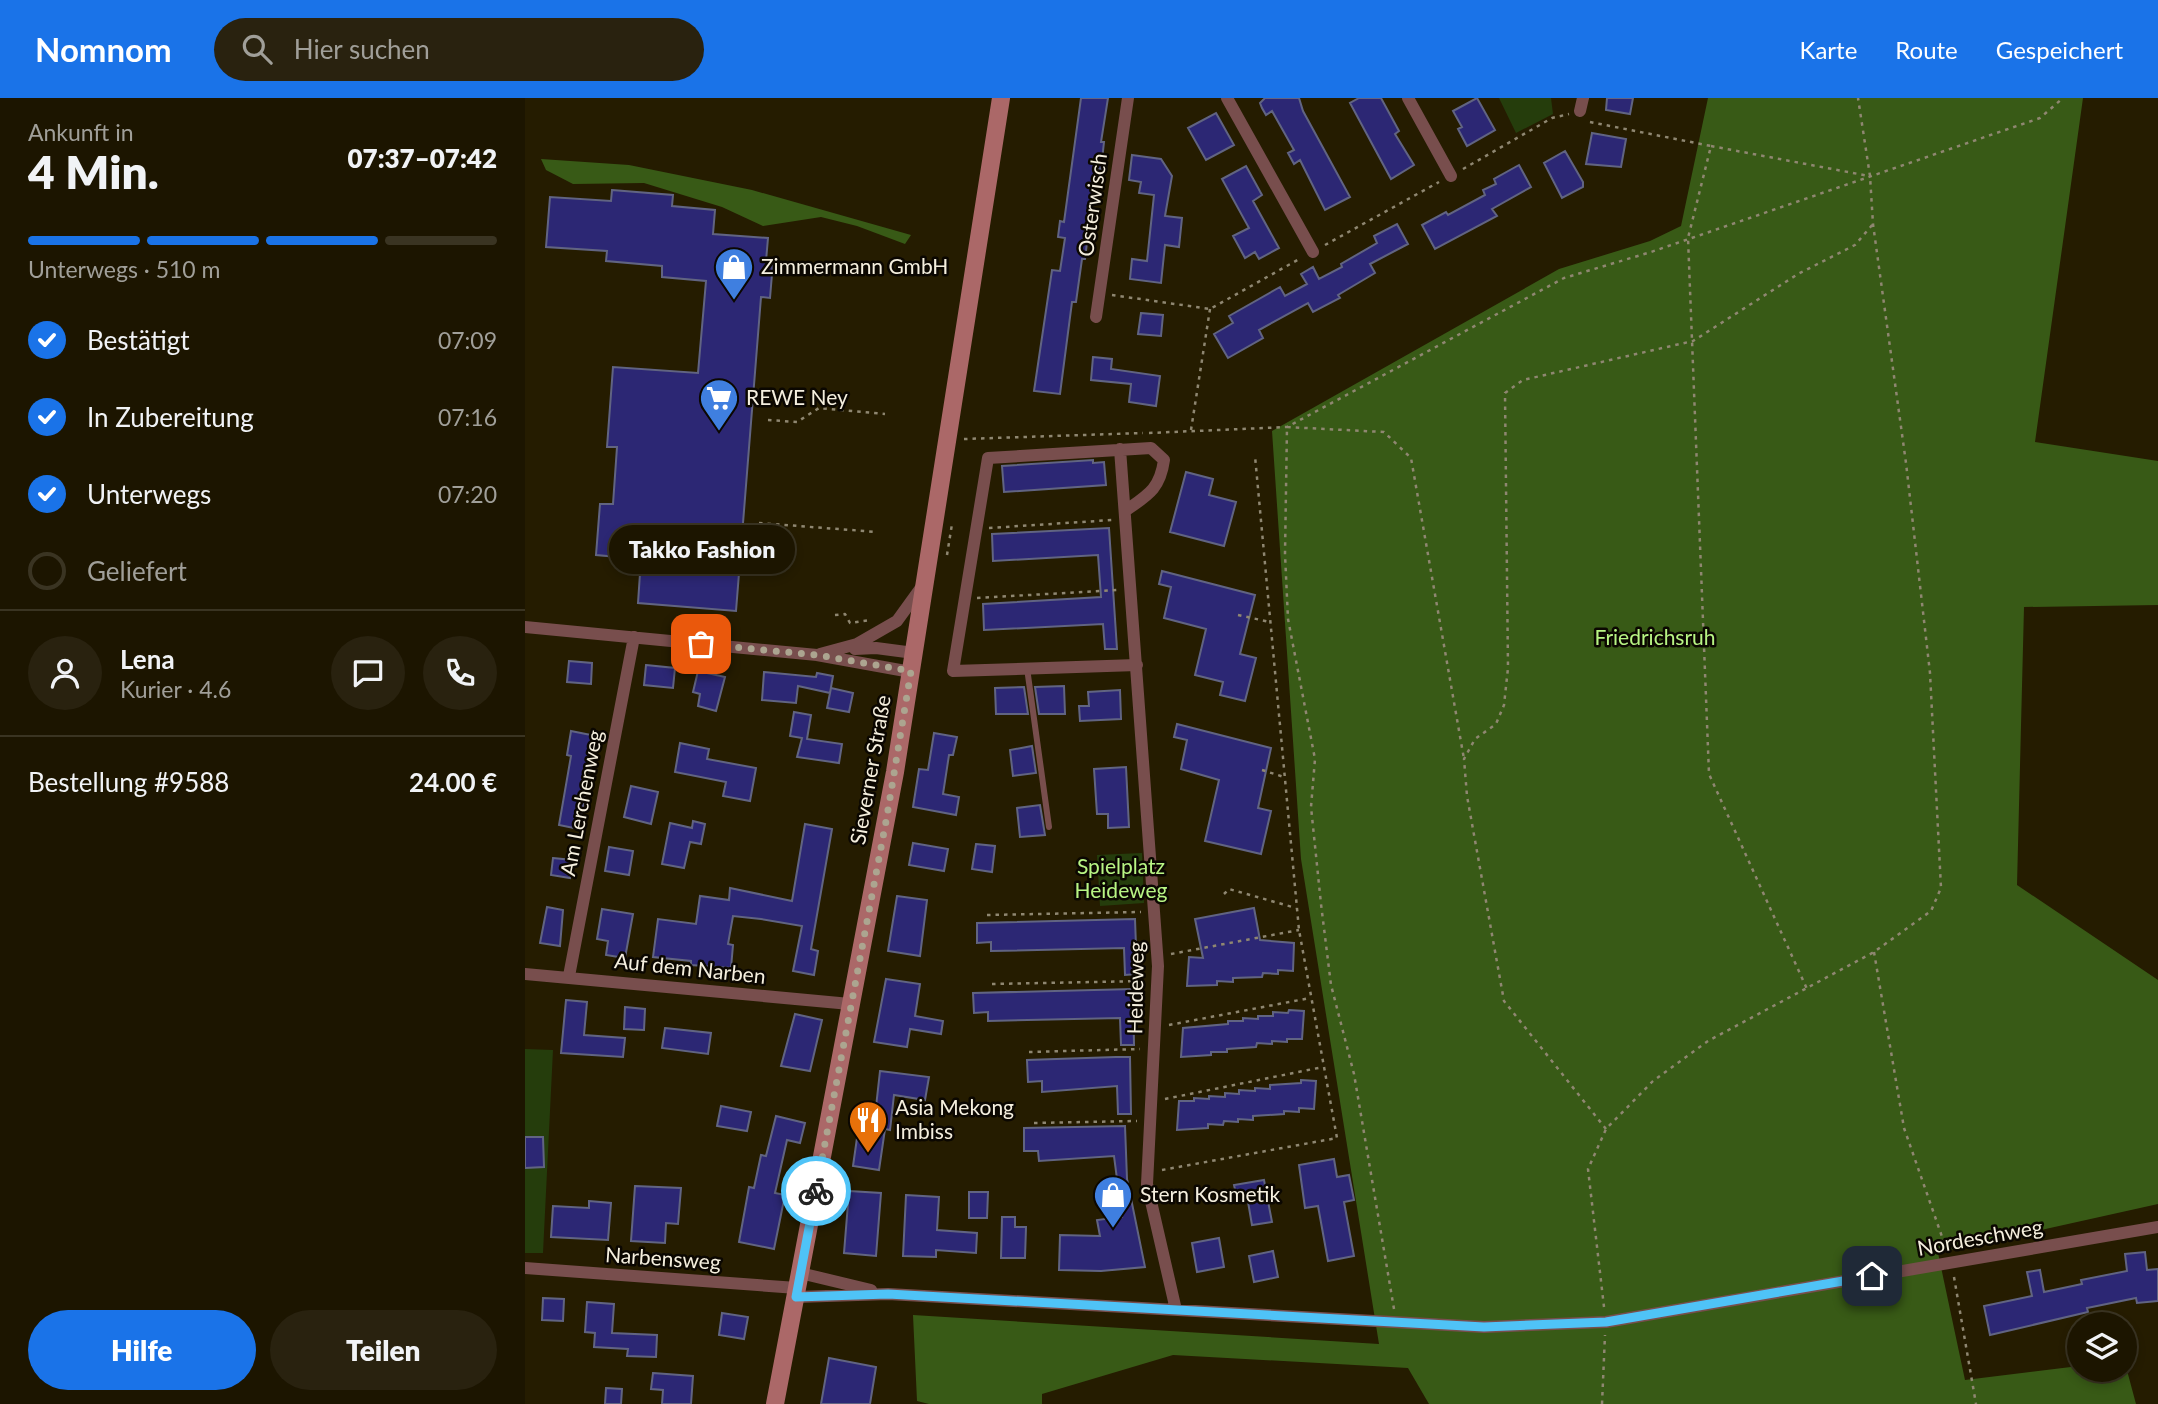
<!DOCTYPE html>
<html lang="de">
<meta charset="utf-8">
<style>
:root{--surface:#1c1500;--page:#29220f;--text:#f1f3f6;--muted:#a09f99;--line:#3a3422;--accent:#1a73e8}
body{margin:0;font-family:Lato,sans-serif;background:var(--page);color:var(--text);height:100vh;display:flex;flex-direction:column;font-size:26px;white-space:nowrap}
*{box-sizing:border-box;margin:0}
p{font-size:23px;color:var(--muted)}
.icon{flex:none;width:38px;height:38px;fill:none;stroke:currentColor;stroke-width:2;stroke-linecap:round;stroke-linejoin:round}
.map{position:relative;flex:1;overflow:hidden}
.sheet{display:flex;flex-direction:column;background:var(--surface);width:525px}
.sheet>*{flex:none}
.fabs{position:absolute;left:1542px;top:1214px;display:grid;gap:14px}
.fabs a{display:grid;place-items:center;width:70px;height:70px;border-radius:50%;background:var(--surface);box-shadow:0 4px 10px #0003,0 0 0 2px var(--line);font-size:35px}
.pin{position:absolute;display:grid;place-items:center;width:60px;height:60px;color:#fff;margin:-30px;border-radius:14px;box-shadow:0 4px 10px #0006}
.courier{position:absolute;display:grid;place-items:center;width:70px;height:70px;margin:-35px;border:5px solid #4fc3f7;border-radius:50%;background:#fff;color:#222;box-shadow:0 2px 9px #0007}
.bubble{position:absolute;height:49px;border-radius:24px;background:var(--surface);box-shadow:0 4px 10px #0003,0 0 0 2px var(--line);font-size:23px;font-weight:800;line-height:49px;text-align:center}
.overview em{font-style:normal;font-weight:800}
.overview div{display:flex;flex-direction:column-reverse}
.overview{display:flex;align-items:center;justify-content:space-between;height:119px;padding:0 28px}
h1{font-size:46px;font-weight:800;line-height:52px}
.bar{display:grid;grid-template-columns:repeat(4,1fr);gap:10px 7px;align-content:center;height:84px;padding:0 28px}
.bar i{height:9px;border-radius:5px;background:var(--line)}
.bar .selected{background:var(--accent)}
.bar p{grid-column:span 4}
.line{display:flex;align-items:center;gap:18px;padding:0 28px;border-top:2px solid var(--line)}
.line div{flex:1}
.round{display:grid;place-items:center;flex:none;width:74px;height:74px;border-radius:37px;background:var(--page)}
ol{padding:0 28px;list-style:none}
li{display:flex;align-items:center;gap:21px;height:77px}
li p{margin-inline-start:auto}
li .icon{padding:7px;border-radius:50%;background:var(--accent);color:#fff;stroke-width:4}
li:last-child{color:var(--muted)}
li i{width:38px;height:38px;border:4px solid var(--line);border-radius:50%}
.cta{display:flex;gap:14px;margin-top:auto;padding:14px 28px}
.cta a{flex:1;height:80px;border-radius:42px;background:var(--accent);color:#fff;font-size:28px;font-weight:800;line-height:80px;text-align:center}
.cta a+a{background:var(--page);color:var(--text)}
header{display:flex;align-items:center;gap:42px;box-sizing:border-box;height:98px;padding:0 35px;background:var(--accent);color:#fff}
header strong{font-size:33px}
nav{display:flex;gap:38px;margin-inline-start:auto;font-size:24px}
.search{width:490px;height:63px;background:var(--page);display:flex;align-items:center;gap:18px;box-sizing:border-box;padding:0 24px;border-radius:38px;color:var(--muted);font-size:26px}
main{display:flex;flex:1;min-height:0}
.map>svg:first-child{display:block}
</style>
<header>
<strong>Nomnom</strong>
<div class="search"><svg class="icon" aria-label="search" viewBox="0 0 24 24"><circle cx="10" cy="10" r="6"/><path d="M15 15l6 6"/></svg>Hier suchen</div>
<nav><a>Karte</a><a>Route</a><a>Gespeichert</a></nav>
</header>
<main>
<section class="sheet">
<div class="overview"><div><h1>4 Min.</h1><p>Ankunft in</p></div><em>07:37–07:42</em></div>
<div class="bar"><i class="selected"></i><i class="selected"></i><i class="selected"></i><i></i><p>Unterwegs · 510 m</p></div>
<ol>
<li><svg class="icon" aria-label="check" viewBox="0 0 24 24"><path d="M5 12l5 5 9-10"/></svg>Bestätigt<p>07:09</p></li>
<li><svg class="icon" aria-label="check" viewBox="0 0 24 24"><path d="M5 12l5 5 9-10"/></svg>In Zubereitung<p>07:16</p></li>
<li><svg class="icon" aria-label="check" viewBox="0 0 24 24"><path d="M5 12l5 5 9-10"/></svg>Unterwegs<p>07:20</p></li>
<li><i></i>Geliefert</li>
</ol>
<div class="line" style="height:126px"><a class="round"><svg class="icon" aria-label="person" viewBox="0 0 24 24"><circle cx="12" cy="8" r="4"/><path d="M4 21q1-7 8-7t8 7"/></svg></a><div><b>Lena</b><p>Kurier · 4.6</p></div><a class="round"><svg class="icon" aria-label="chat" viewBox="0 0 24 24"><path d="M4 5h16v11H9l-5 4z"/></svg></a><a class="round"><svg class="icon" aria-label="phone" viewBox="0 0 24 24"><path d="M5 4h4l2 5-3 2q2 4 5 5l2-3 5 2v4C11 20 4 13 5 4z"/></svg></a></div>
<div class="line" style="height:91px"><div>Bestellung #9588</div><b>24.00 €</b></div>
<div class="cta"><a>Hilfe</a><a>Teilen</a></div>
</section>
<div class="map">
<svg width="1633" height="1306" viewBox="0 0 1633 1306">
<rect width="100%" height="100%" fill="#251c00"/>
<path fill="#253d0c" d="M974,0H1026L1028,16L991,35Z
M617,755L619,805L575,808L572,757Z
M0,951L28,952L18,1155H0Z"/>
<path fill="#385a16" d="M1183,0H1558L1510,344L1633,363V507L1499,509L1492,787L1633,882V1106L1413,1155L1440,1282L1554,1268V1272H1600V1265L1611,1306H904L883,1270L648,1257L517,1296V1306H404L392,1303L388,1217L854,1246L776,761L747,333L1034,171L1125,143L1156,128Z
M16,61L104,67L227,92L386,137L380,146L332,128L296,119L238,128L197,109L119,85L48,86L21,72Z"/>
<path fill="#2c2774" stroke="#616482" stroke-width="2" d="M556,0H583L576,44H579L576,71L571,70L560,161H557L551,204H547L535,296L509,293L527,172L535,173L540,140L533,139L535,123L539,124Z
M740,0H774L778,13L825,99L800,112L775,62L769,66L763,55L769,52L747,13L741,17L737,10L735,5Z
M834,0H856L874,33L870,36L889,67L866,81L825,5Z
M952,0L970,32L942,48L933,31L937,29L928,13Z
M1082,0H1108L1105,16L1081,12Z
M691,15L709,47L681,62L663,30Z
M1067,35L1101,41L1096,69L1061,66Z
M1040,53L1058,84V89L1037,100L1019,65Z
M607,57L636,61L647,78L640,118L657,120L654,149L640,147L636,185L605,181L607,161L622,163L629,97L614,95L616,84L604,82Z
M994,67L1006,89L967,111L972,118L910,151L897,127L921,114L923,117L960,97L958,92L971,86L969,81Z
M721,68L737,97L728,103L754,150L734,161L730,154L720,160L708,138L724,130L697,81Z
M87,92L148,97L147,108L190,112L188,136L243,140L241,163L248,164L245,200L236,199L211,513L113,505L116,461L71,457L75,406H88L92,349H82L88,269L173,275L181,183L137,179V168L81,163L82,153L21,149L25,99L86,103Z
M872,126L883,146L845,166L850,175L813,197L815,200L788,214L783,205L734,232L738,240L703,260L689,236L708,225L704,218L755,189L760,198L782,186L776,176L788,169L794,181L817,169L816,166L852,145L849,138Z
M616,215L638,217L636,238L613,236Z
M568,259L587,261L586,271L635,278L631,308L604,304L606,286L566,282Z
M568,362V365L579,364L581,387L479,394L477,368Z
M661,374L688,381L684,397L711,404L699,448L645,434Z
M584,430L592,551H580L578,526L459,532L458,506L576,499L573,457L468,463L467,436Z
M637,473L730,497L715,556L731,560L720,603L695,597L698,584L670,577L681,531L639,520L646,489L634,486Z
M44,563L67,565L66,586L42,584Z
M121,567L150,570L148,590L119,587Z
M173,573L200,579L191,613L173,608L175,596L168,594Z
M239,574L291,579L292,575L308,578L305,595L273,588L271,605L237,602Z
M539,588L540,616H514L510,589Z
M499,589L503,616H471L470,590Z
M306,590L328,595L324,614L302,610Z
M595,592L596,621L555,623L554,608H564L563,594Z
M269,614L286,617L282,641L317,646L314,665L272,659L277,640L265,638Z
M652,626L746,650L733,710L746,713L736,756L680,743L694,682L656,671L662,642L649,639Z
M46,633L71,638L54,731L34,727L46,658L42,657Z
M409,635L432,639L428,657H424L418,696L434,699L431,717L388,709L394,671L403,672Z
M155,645L184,651L182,661L231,670L225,703L198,698L201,684L150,674Z
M507,648L511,675L488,678L485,652Z
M601,669L604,729L583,730V716H572L569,671Z
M106,688L133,694L126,726L99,719Z
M515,707L520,737L495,739L492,710Z
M168,723L180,726L176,746L165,744L159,770L137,766L145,725L167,730Z
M280,726L307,731L286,851L293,853L289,877L268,873L277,828L236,821L208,818L203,846L208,847L206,870L166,867V863L128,859L133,821L171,826L175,798L204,802L205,790L267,803Z
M388,745L423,751L419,773L384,767Z
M451,746L470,748L467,774L447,771Z
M84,749L108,753L104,777L80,773Z
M28,760L47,762L45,780L26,777Z
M372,798L402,802L395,858L363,853Z
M22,809L38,812L35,848L15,845Z
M729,810L735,842L769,845L768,873L753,872V876L738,875L737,879L708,880V884L692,883V887L662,888L664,859L678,860L670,821Z
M77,811L108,816L100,860L81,857L83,843L72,841Z
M610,821L612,876L600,877L599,850L466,853V844L452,845V825Z
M361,881L395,886L390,918L418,923L416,936L385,931L382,949L349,944Z
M608,891L609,947H596L595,920L463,923V914L449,915L448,895Z
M41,902L62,904L59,937L100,940L98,959L36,955Z
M100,909L120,911L119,932L99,931Z
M764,912L779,913L777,941H762V944L747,943V946L732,945L731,949L702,951V954H686V957L656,959L658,930L703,926V923H718V920L733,921V918H748V914L763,915Z
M270,916L297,922L285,973L256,968Z
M140,930L186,935L183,956L137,950Z
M591,959H605L606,1016H593L592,988L517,994V983L503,984L502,962Z
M355,973L404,979L400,1002L369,997L365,1032L360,1031L354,1072L328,1068L332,1040H336L340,1008L351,1009Z
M776,982L791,983L789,1011L774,1010V1014L759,1013V1016L728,1018V1022L713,1021V1024L699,1023L698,1027L683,1026V1030L652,1032L654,1003H669V1000L684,1001V998L700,999V995L714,996V992L730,993V990L745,991V987L776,985Z
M196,1008L226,1014L222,1033L192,1028Z
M251,1018L280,1025L275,1045L262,1042L250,1095L260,1097L249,1151L214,1144L224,1089L229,1090L236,1057L241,1058Z
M600,1028L602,1081L620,1169L576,1173L534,1172L535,1137L575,1138L572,1122L597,1119L589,1058L514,1063L513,1053H499V1030Z
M0,1039H18L19,1069L0,1070Z
M809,1061L812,1079L824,1077L829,1102L819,1104L829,1158L803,1163L793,1108L780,1110L774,1067Z
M739,1082L747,1124L727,1127L722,1098L712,1100L709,1087Z
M110,1088L156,1090L153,1126L141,1125L140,1145L106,1143Z
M324,1093L356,1095L351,1158L319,1155Z
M444,1094H463L462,1120H444Z
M381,1097L414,1099L412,1132L452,1135L451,1155L411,1152V1159L378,1158Z
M64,1103L86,1105L83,1142L26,1139L28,1108L64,1110Z
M477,1119H490V1129H501L500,1160H476Z
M694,1140L699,1169L672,1174L667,1145Z
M748,1153L753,1179L729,1184L724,1158Z
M1620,1154L1622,1172L1633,1171V1203L1612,1205L1611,1200L1562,1210L1563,1214L1465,1237L1459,1208L1507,1198L1502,1174L1515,1172L1519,1194L1557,1186L1556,1182L1602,1173L1600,1156Z
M18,1200L39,1201L38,1223L17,1222Z
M62,1204L89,1206L87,1235L132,1237L131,1259L102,1258L103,1251L69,1249L70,1235L60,1234Z
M197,1215L223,1219L219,1241L194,1237Z
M304,1260L351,1269L345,1306H296Z
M128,1275L168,1278L166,1306H137L138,1292L126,1291Z
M81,1290L97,1291L96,1306H80Z"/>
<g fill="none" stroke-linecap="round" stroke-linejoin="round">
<path stroke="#8f8771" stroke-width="2.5" stroke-dasharray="3.5 5" stroke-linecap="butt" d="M1065,24L1186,48L1163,140L1184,676L1282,891
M1186,48L1344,78
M938,71L1027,20L1044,16
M800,147L914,84
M587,197L685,211L776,160
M243,322L272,324L294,310L360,316
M666,332L685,211
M624,335L762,329L1039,180L1126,154L1515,20L1538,0
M439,341L618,335
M234,425L352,434
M464,430L587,422
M422,457L427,426
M452,500L592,492
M310,517L320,516L325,525L345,522
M713,517L745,524
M737,672L759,679
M699,796L704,791L771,810
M462,817L616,814
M1349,854L1379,1030L1422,1153
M646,856L774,832
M467,886L619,883
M644,927L785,900
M504,954L615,951
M640,1001L798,969
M509,1025L612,1023
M1081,1031L979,903L942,698L939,661L950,641L971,626L979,607L983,570L980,295L998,282L1168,243L1273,176L1330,147L1348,126
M637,1072L812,1040L774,832L730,358
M1429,1179L1451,1306
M1079,1209L1063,1071L1081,1031L1128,983L1183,943L1349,854L1406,813L1416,790L1405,575L1381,365L1348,126L1345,78L1333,0
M869,1211L829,976L806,887L796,806L786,709L790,661L763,521L760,456L762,329L859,334L886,360L939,661
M1077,1306L1080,1237"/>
<path stroke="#784e4d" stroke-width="6" d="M502,570L524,729"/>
<path stroke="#784e4d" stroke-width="12" d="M702,0L788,154
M883,0L926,78
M1055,13L1058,0
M571,219L603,0
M595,351L633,868L622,1086L651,1212
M600,413C623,397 635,391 639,362L626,350L463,360L428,573L612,567
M0,529L292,557L386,574
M330,551L351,550L389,555
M295,556L332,546L372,523L398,487
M0,876L325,906
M44,878L109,539
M0,1170L272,1190
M275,1175L346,1192
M271,1199L363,1196L959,1229L1081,1224L1633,1129"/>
<path stroke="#ab6868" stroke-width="18" d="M250,1306L370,674L476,0"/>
</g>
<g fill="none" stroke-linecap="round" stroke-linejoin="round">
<path stroke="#aca590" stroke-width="7" stroke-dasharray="0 12.6" d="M176,546L292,557L386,573L362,718L291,1093"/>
<path stroke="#4fc3f7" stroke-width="9" d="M291,1093L271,1199L363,1196L959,1229L1081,1224L1347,1178"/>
</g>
<defs>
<g id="shop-pin" transform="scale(2.0125)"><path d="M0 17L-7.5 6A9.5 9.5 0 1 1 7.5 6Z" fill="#3f7fe0" stroke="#0b0701"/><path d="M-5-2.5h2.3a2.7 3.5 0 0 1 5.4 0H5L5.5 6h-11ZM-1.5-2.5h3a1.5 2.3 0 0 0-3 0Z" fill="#fff"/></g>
<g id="supermarket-pin" transform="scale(2.0125)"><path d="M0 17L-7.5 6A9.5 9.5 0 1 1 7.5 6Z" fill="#3f7fe0" stroke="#0b0701"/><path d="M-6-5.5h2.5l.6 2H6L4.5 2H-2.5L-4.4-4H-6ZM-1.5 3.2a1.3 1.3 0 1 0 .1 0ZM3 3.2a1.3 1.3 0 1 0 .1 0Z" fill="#fff"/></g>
<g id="restaurant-pin" transform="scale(2.0125)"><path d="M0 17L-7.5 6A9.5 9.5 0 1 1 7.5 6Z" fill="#e8710a" stroke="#0b0701"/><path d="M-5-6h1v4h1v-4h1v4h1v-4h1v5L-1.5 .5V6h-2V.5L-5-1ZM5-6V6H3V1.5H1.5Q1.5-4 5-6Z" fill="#fff"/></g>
</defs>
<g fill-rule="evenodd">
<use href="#shop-pin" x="209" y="169"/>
<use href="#supermarket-pin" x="194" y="300"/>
<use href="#restaurant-pin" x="343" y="1022"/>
<use href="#shop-pin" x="588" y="1097"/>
</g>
<g text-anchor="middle" stroke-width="5" stroke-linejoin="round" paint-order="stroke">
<g font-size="21" fill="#f5efde" stroke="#0b0701">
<text transform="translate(568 107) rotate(-82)" y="7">Osterwisch</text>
<text transform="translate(346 672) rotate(-80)" y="7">Sieverner Straße</text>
<text transform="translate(57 705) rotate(-79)" y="7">Am Lerchenweg</text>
<text transform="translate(165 871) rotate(6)" y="7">Auf dem Narben</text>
<text transform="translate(611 890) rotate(-89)" y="7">Heideweg</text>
<text transform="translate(1455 1140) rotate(-10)" y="7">Nordeschweg</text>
<text transform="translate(138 1161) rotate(4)" y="7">Narbensweg</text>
</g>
<g font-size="21" fill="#f5efde" stroke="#0b0701" text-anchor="start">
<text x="236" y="176">Zimmermann GmbH</text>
<text x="221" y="307">REWE Ney</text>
<text x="370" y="1017">Asia Mekong<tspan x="370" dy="24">Imbiss</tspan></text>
<text x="615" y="1104">Stern Kosmetik</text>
</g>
<g font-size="21" fill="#b8f584" stroke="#0b0701">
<text x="1130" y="547">Friedrichsruh</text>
<text x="596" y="776">Spielplatz<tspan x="596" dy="24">Heideweg</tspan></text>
</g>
</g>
</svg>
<div class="fabs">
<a><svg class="icon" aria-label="layers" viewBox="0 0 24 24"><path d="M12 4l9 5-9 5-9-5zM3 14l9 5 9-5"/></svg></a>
</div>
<div class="pin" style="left:176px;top:546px;background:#ea580c"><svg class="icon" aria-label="bag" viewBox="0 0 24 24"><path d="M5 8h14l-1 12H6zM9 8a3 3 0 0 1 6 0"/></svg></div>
<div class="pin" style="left:1347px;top:1178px;background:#1f2937"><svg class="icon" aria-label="home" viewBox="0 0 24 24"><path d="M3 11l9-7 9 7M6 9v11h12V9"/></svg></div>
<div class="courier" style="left:291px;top:1093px"><svg class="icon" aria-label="bike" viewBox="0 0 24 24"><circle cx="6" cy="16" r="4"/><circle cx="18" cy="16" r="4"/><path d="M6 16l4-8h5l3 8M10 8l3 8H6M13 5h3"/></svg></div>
<div class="bubble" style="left:84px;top:427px;width:186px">Takko Fashion</div>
</div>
</main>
